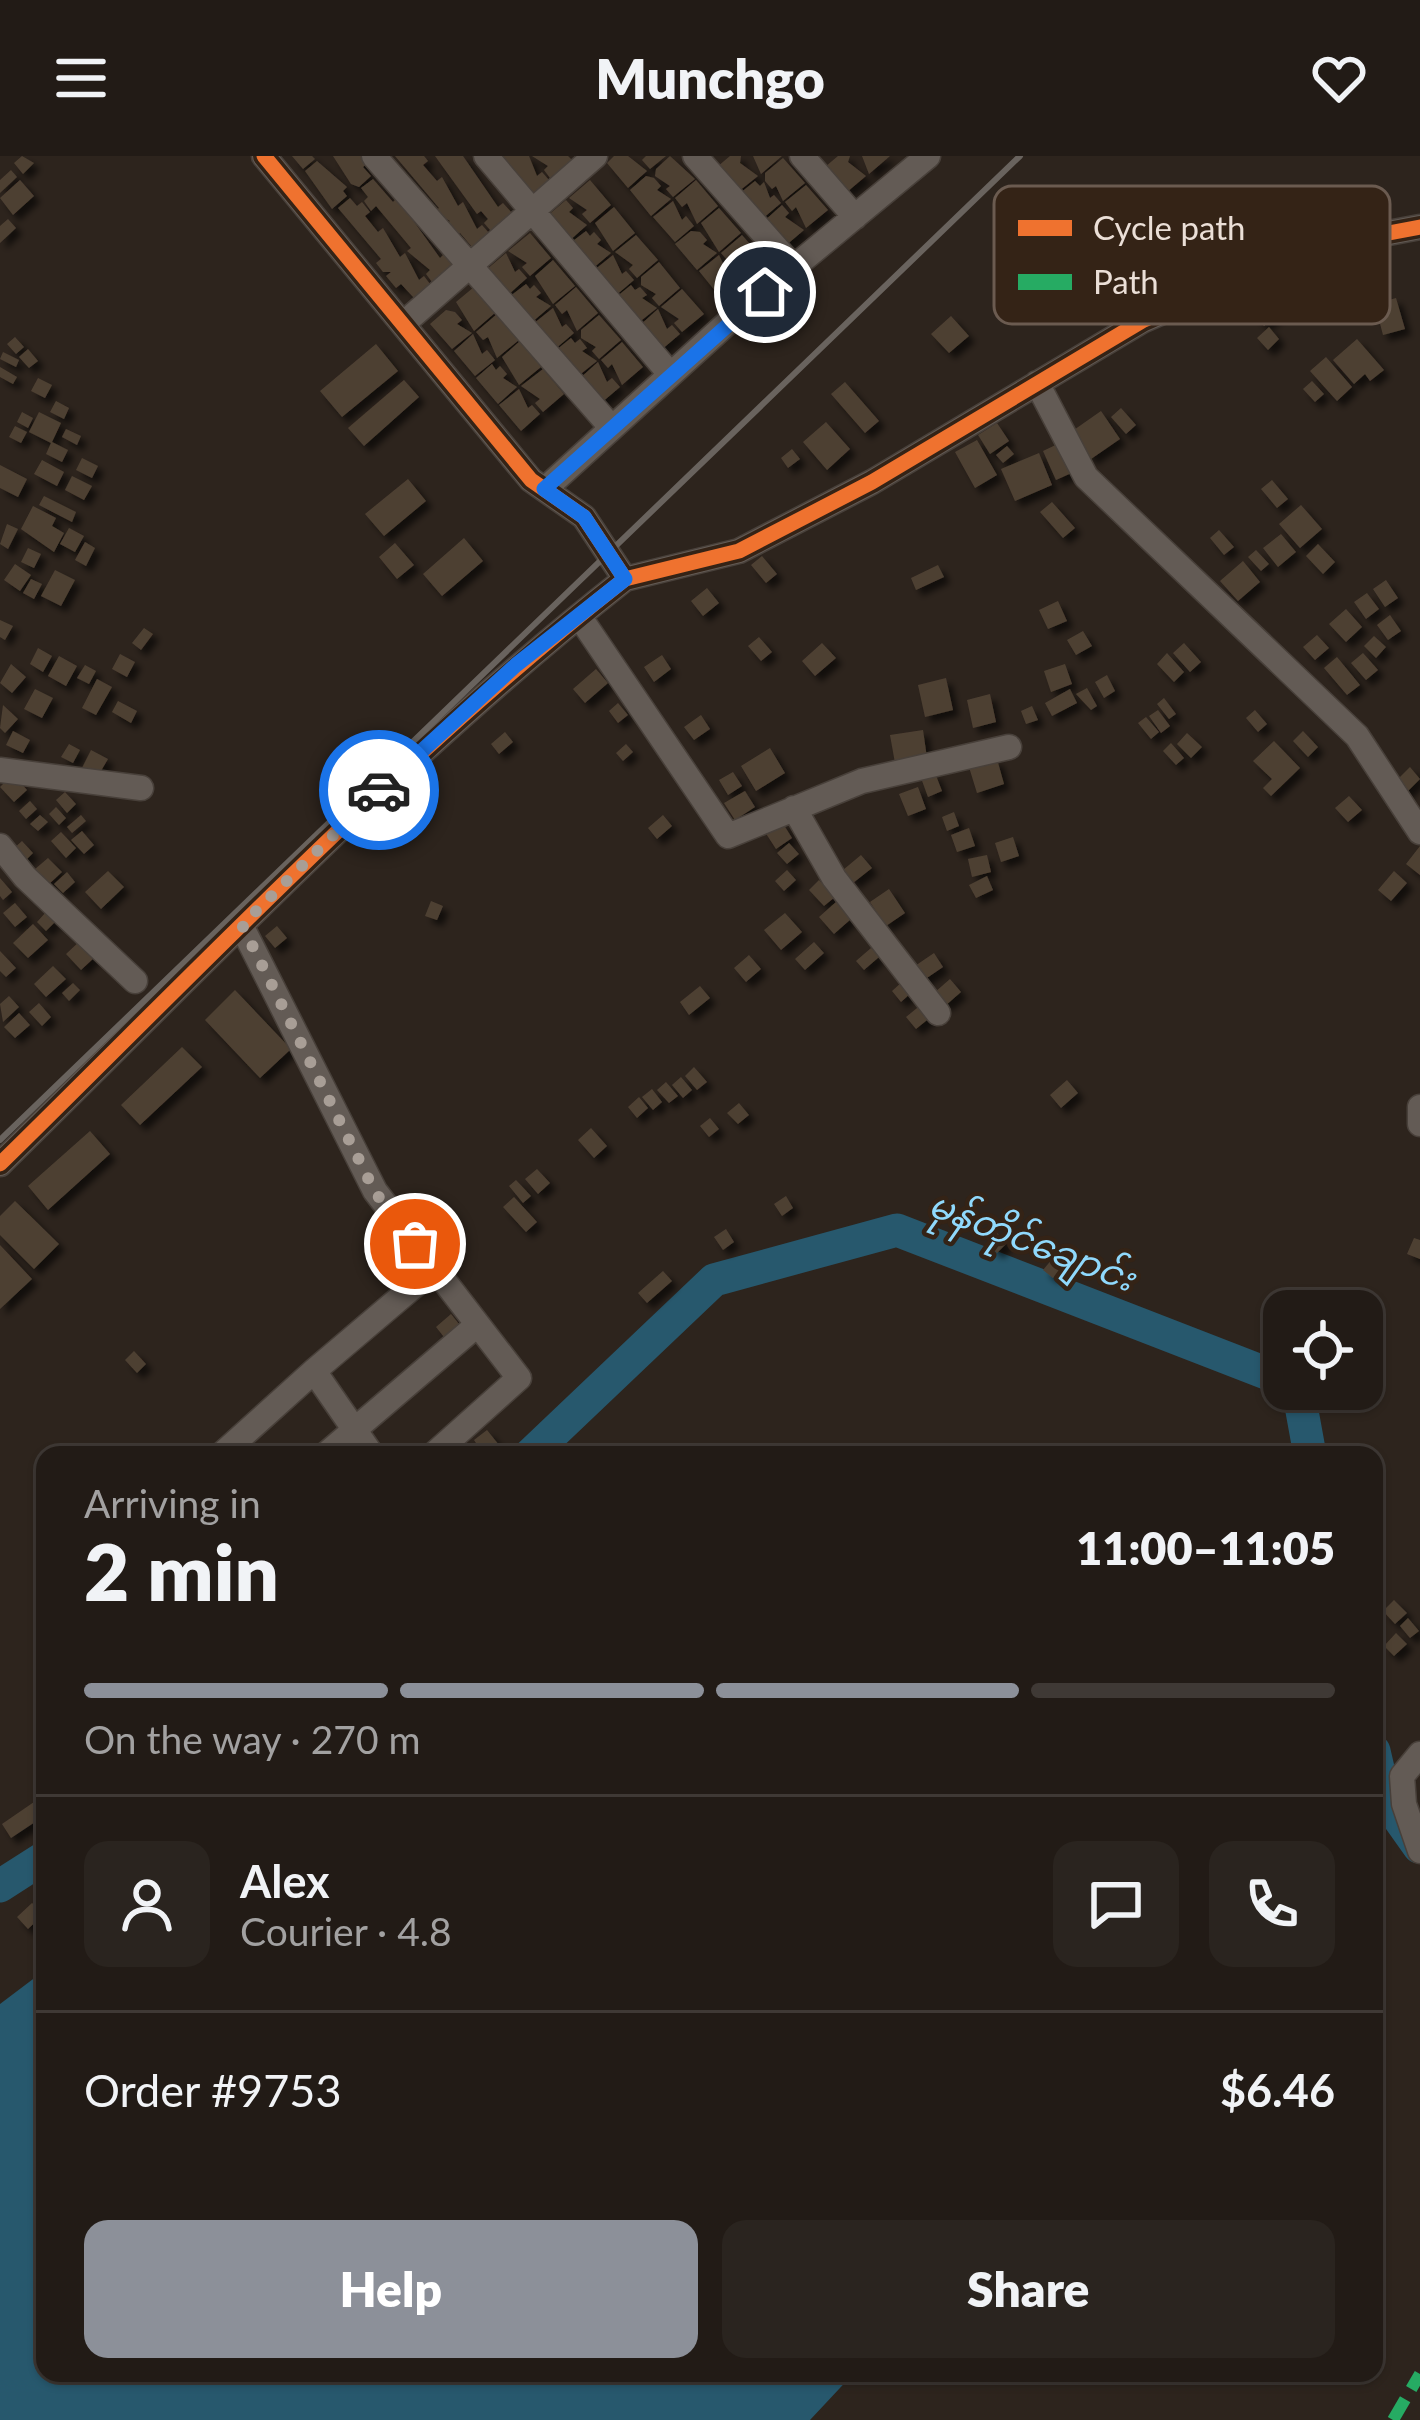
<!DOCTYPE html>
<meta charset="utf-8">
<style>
:root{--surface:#221b16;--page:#2a241f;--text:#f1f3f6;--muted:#a2a1a1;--line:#3f3935;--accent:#8c9099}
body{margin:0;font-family:Lato,"Noto Sans Myanmar",sans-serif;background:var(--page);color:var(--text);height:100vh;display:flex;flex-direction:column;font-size:45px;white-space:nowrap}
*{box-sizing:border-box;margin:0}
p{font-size:39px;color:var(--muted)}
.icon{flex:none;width:66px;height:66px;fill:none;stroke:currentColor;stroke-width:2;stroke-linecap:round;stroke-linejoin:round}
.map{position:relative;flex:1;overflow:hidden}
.sheet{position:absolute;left:36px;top:1290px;width:1347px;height:936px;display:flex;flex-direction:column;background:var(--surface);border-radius:24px;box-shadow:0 3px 9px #0004,0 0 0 3px var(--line)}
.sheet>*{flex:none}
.buttons{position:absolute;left:1263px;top:1134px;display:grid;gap:24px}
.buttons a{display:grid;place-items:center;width:120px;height:120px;border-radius:24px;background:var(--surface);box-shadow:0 3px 9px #0004,0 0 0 3px var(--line);font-size:60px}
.pin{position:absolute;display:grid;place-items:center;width:102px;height:102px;color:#fff;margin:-51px;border:6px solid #fff;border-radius:50%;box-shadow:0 3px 12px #0007}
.courier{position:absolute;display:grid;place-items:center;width:120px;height:120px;margin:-60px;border:9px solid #1a73e8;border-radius:50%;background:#fff;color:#222;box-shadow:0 3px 15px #0007}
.headline em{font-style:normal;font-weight:800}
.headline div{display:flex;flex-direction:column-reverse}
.headline{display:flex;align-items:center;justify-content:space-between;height:204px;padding:0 48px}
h1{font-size:78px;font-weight:800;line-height:90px}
.bar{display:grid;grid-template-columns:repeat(4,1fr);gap:18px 12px;align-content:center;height:144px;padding:0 48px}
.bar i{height:15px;border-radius:9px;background:var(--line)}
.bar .active{background:var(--accent)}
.bar p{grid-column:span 4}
.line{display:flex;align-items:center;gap:30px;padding:0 48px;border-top:3px solid var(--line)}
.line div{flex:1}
.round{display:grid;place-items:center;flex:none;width:126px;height:126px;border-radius:24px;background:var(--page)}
.button{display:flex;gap:24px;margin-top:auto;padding:24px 48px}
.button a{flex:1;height:138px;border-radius:24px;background:var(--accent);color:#fff;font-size:48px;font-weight:800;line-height:138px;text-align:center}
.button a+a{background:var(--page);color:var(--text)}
header{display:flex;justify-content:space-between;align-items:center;height:156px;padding:0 48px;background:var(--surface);font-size:54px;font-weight:800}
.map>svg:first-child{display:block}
</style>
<header><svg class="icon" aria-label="menu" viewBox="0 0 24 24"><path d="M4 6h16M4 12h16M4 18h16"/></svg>Munchgo<svg class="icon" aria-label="heart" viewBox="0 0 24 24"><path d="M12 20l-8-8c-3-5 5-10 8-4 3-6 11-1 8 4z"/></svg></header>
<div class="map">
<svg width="1420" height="2264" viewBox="0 0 1420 2264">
<defs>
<filter id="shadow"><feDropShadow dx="6" dy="6" stdDeviation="3" flood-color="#0009"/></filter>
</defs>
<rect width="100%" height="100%" fill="#2d241d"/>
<path fill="#27586d" d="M45,1814V2217H854L810,2264H0V1848Z"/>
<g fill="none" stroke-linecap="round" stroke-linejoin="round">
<path stroke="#27586d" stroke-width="33" d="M1298,1233L1310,1299
M530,1299L714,1124L897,1074L1284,1224
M1374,1595L1385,1643L1419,1691
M0,1730L45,1701"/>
</g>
<path fill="#4e4033" filter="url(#shadow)" d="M22,0L34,7L23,18L14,7Z
M292,0H312L315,3L303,13Z
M333,0H366L370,5L363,11L371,20L359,31L351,28Z
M395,0H424L428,5L423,9L437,25L442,21L458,50L463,46L477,73L482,69L489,77L472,91L460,77L454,81L444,70L450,65L434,56L439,52Z
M435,0H463L498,51L503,47L512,57L491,75L484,67L488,63L481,55L477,58Z
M498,0H529L537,20L542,16L549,24L532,38Z
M532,0H568L572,4L550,22L544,14L548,10Z
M614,0H628L647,15L628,32L607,7Z
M646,0H666L650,13L642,4Z
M670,0L695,23L673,41L666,33L670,30L655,20L656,13Z
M730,0H741L740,7L758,20L738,36L717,11Z
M753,0H782L761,18Z
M838,0H850L848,6L866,20L847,36L825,11Z
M862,0H890L869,18Z
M783,2L805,27L783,45L776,30L772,33L765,25V17Z
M317,5L347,31L343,35L347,40L332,53L305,15Z
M11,14L17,21L0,37V24Z
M646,20L654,22L661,30L657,34L671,43L651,60L630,34Z
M373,23L393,46L397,42L440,102L445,97L453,107L432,126L426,118L430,114L407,95L411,92L376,50L371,55L364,45L368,41L361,32Z
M20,24L34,40L13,59L0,42Z
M590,24L611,49L590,67L582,58L587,54L569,42Z
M696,24L718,50L697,68L687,47L682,51L675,42Z
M755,25L760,30L764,26L770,42L774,39L781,47L761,64L739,38Z
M806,29L828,54L806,72L796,51L792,55L785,46Z
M350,42L357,50L362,46L370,56L365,60L378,76L383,72L400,101L405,97L419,124L424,120L430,128L414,142L401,128L396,132L386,120L391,116H383L376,107L381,103L338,52Z
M566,44L573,52L569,56L587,69L568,86L546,61Z
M673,45L682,64L686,60L694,70L675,86L653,61Z
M782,49L789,57L785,61L804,74L784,91L763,66Z
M614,51L635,77L613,95L595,67Z
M719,52L741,77L719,96L701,67Z
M8,63L16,72L0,87V70Z
M586,75L590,80L594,76L601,84L597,88L611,97L591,114L569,88Z
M691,75L700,76L707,84L703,88L717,97L697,114L675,88Z
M530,77L551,102L530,120L522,111L527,107L508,95Z
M636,79L658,104L637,122L629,113L633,109L615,96Z
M742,79L764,104L743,122L733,101L728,105L721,97Z
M506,97L515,116L519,113L527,122L508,139L486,114Z
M613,99L622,118L626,115L634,124L614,141L593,115Z
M719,99L728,118L732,115L740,124L720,141L699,115Z
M553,104L575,130L553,148L535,120Z
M659,106L680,132L659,150L652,142L656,138L641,129V121Z
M526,128L530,133L534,129L541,137L536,141L551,150L531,167L509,141Z
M631,129L635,134L640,131L647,139L642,142L657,152L637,168L615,142Z
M474,131L496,156L474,175L456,146Z
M576,131L598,157L577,175L567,154L562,158L555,149Z
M682,133L704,158L682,176L674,167L679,163L661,151Z
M1277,136L1288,150L1264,170L1252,156Z
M1396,142L1405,173L1383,179L1375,148Z
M553,152L562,171L566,168L574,177L554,194L533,168Z
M658,153L667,173L672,169L680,178L660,195L639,170Z
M446,154L455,156L462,164L457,168L472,177L452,193L430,168Z
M497,158L519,184L497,202L488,181L483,184L476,176Z
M599,159L621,184L599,203L592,195L596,191L581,182V174Z
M951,160L969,180L949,197L931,178Z
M1269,171L1279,183L1268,194L1257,182Z
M473,178L482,198L487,194L495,204L475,220L454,195Z
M15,181L24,191L16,198L7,188Z
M571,182L575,187L580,183L587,192L582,195L597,205L577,221L555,195Z
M1357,183L1384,214L1370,225L1365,218L1354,228L1333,204Z
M520,185L541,211L519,229L502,201Z
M622,186L643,211L622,229L612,208L608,212L601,204Z
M376,188L398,215L342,261L320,235Z
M28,193L38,205L29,212L19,201Z
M3,196L19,204L16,211L0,203Z
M1326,201L1352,231L1337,245L1310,215Z
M598,206L607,226L612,222L620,231L600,248L579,223Z
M492,208L496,214L500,210L507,218L503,222L517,231L498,248L476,222Z
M0,211L17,221L13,228L0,221Z
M543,213L564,238L543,256L535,247L540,243L521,230Z
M38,222L52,229L45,242L31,235Z
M404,224L419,241L364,290L348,272Z
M1312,225L1324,238L1315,246L1303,233Z
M845,226L879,265L865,277L831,238Z
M519,233L528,252L532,249L540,258L521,275L499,249Z
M56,245L69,252L64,263L50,256Z
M1121,252L1136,269L1126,278L1111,261Z
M1101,255L1120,283L1091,303L1071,276Z
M22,256L33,262L28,272L17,266Z
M39,256L61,267L52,286L68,294L62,306L46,298L51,287L29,276Z
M826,266L850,293L827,314L803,286Z
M997,267L1009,285L990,298L978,279Z
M15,270L27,276L21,287L9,281Z
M66,273L81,280L77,289L62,281Z
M977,284L997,319L975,332L955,296Z
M1062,286L1076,315L1056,324L1043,295Z
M1007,290L1014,298L1003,307L996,299Z
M792,293L800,303L788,312L781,302Z
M1039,297L1052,329L1015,345L1001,313Z
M82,302L98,310L92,322L76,314Z
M42,304L64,316L57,330L34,318Z
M0,309L27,323L18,341L0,332Z
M72,320L92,330L84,344L65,334Z
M408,323L426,345L384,380L365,358Z
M1272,324L1288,343L1277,352L1261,333Z
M44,340L76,356L72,366L39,349Z
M1052,346L1075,372L1063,382L1040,356Z
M1301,349L1322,373L1300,392L1279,368Z
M33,350L56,362L52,370L64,377L54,396L21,373Z
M7,368L18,373L8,393L0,388Z
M69,372L84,380L75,396L60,388Z
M1219,374L1234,391L1224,399L1210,382Z
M1281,378L1296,396L1278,411L1263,392Z
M464,382L483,405L442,440L423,418Z
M85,386L95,392L86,410L75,404Z
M395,387L414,409L397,423L379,401Z
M1318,388L1335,406L1323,418L1306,400Z
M28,392L41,398L34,412L21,406Z
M1256,394L1269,408L1261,415L1248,401Z
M762,400L777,418L766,427L751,409Z
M1243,405L1260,426L1238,445L1220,425Z
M15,408L31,419L20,435L4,424Z
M938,409L944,421L916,434L911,422Z
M55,414L75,424L61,450L41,440Z
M31,423L42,428L34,443L23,437Z
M1386,424L1398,442L1385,451L1373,433Z
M707,432L719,447L703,460L691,445Z
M1367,437L1379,453L1366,463L1354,446Z
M1058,445L1067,465L1048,473L1039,454Z
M1346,453L1362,471L1346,486L1329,468Z
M1390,459L1401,475L1388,484L1377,469Z
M0,464L13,470L5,484L0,481Z
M144,472L153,478L141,494L132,487Z
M1083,475L1092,490L1076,499L1067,484Z
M1317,479L1329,492L1315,504L1303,491Z
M1374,480L1386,491L1376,502L1364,490Z
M759,481L772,496L761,505L748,490Z
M822,487L836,502L815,520L802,505Z
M1184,487L1201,506L1190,516L1173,497Z
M38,492L52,500L43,516L30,508Z
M1167,497L1184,516L1174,526L1157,508Z
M1363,497L1378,514L1366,524L1351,507Z
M120,498L135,506L127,521L112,513Z
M662,499L671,513L654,526L644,511Z
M59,500L77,510L66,530L48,520Z
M1337,501L1360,529L1347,539L1324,512Z
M11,508L26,521L12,537L0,527Z
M1065,508L1072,528L1051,536L1044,515Z
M85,509L96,515L89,528L77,522Z
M596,513L608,527L585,547L573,533Z
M1107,519L1115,535L1104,542L1095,526Z
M946,522L953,554L925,561L918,529Z
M97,523L112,531L96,559L82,552Z
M1087,532L1097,550L1091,554L1076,538Z
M35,533L53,542L42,562L24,553Z
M1070,533L1077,547L1052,560L1045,547Z
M990,538L996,566L973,572L967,544Z
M1164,542L1176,558L1169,563L1157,548Z
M118,545L137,555L131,567L112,556Z
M618,547L628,559L618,567L609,555Z
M3,549L18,563L5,577L0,572Z
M1032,550L1038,564L1026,568L1021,555Z
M1158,554L1170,570L1161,577L1149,560Z
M1255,554L1267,568L1258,576L1246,562Z
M701,559L710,573L694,584L684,571Z
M1146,561L1159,576L1151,583L1138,567Z
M923,574L927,602L895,607L890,579Z
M13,575L30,584L23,597L6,589Z
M1303,575L1318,591L1308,601L1293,585Z
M505,576L513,586L499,598L491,588Z
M1187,577L1202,591L1191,602L1177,588Z
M1274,585L1300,612L1271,640L1263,632L1272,623L1253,605Z
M1171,587L1184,602L1176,609L1163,595Z
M69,588L80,594L73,607L61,601Z
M626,588L633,596L623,605L616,597Z
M770,592L785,617L756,635L741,610Z
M91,594L108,603L98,620L82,612Z
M997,603L1004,628L977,637L969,611Z
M1410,611L1420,623L1405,638L1394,627Z
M733,616L742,630L728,639L719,624Z
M935,617L942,635L928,641L921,622Z
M13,618L27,634L14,646L0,631Z
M918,631L926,653L908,660L899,638Z
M745,635L755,651L735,664L724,647Z
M65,636L76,648L67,657L56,644Z
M1349,640L1362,654L1348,666L1335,652Z
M30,645L37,653L26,663L19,655Z
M56,651L66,662L59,669L49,658Z
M954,656L959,670L947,675L942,661Z
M40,659L48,666L38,675L30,668Z
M81,659L86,665L72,677L67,671Z
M663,659L672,670L657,683L648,672Z
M782,666L792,682L776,693L765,676Z
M969,672L975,690L957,696L951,679Z
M82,675L94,689L84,698L71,684Z
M61,676L76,692L66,702L51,685Z
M1013,681L1019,700L1001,706L995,687Z
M22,685L33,697L24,706L12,694Z
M789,687L799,698L787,708L777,697Z
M1420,690V719L1406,708Z
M861,699L872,712L853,727L843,714Z
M987,699L991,716L972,721L968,703Z
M48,702L62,716L48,729L34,714Z
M787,714L796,724L784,735L775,725Z
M108,715L124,731L101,753L85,736Z
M1394,715L1407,727L1391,745L1378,734Z
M67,716L75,726L63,737L54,728Z
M987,720L993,734L976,742L969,729Z
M0,722L12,736L3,744L0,740Z
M819,724L835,741L824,750L809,734Z
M889,733L905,757L886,770L870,746Z
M431,745L443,750L437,764L425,760Z
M836,746L851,763L834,778L819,761Z
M15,747L27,761L15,771L3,757Z
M47,755L56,765L46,775L37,766Z
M785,757L802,776L781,794L764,774Z
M33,768L48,784L28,802L13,787Z
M277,770L287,782L275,792L265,780Z
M81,784L96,800L81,814L66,798Z
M814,786L824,797L805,814L795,803Z
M871,792L879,801L864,814L856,805Z
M0,795L16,812L6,821L0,815Z
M934,797L943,811L921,826L912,812Z
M749,799L761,813L746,826L734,812Z
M53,810L66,823L46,841L34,828Z
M950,823L961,836L945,850L934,837Z
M902,826L911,837L901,846L892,835Z
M73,827L80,834L69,845L62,837Z
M700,830L710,842L689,859L680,846Z
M235,834L291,893L260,922L205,864Z
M9,840L19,851L3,866L0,848Z
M39,847L51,861L42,870L29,856Z
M922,848L932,860L916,873L906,861Z
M19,857L30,869L15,882L4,871Z
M182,891L202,911L140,969L121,949Z
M694,911L707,926L697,934L685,920Z
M681,921L692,934L683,942L672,929Z
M1067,924L1078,937L1061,952L1050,939Z
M666,926L678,940L669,947L657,934Z
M652,933L662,946L653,954L642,941Z
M639,941L648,952L637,962L628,951Z
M739,947L749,959L738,968L727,957Z
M710,962L719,973L709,981L700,970Z
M591,972L607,990L594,1002L578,984Z
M90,975L110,998L48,1054L28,1030Z
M537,1013L550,1027L538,1038L525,1023Z
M516,1024L531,1040L523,1047L509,1030Z
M786,1040L793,1052L782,1060L774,1048Z
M514,1041L537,1066L526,1076L503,1051Z
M15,1045L59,1088L34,1113L0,1079V1060Z
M726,1073L734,1086L723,1094L714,1081Z
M997,1077L1007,1087L997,1097L987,1087Z
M1414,1082L1420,1084V1103L1407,1098Z
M0,1089L32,1123L0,1153Z
M1053,1102L1063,1110L1053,1122L1043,1114Z
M663,1115L672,1125L647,1147L638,1137Z
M451,1158L459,1168L444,1181L436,1171Z
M134,1195L146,1208L137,1217L125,1204Z
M487,1274L499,1289L484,1299L474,1284Z
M1394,1444L1407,1457L1395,1468L1383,1455Z
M1408,1462L1419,1475L1410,1482L1400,1470Z
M1396,1477L1407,1488L1394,1500L1384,1490Z
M34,1646L44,1660L11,1682L2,1668Z
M32,1747L45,1757L28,1773L17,1761Z"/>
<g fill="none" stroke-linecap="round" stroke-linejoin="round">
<g stroke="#48403a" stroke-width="27">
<path id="minor" d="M264,0L531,324L584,361L625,423L739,395L872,326L1142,165L1309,92L1420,71
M374,0L611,271
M486,0L670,218
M695,0L795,113
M802,0L855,61
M403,168L595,0
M1037,227L1086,321L1357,580L1420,676
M545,333L735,160L928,0
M579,460L728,680L862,625L1009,591
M0,614L141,632
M794,652L834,722L938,857
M0,690L25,721L135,825
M241,769L375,1035L519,1222L433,1299
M1420,951V968
M0,1008C204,808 400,600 625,423
M221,1299L314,1215
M325,1299L477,1169
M372,1299L314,1215L434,1113
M1420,1598L1402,1620L1404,1648L1420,1695"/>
</g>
<use href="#minor" stroke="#635b55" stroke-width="24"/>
<path stroke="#69635e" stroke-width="6" d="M0,984L1020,0"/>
<path stroke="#26ab63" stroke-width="12" stroke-dasharray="24 12" stroke-linecap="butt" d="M1393,2264L1420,2218"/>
<g stroke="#342316" stroke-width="22">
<path id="cycleway" d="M264,0L531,324L584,361L625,423L739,395L872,326L1142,165L1309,92L1420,71
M0,1008C204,808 400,600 625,423"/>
</g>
<use href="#cycleway" stroke="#ef722f" stroke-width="15"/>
</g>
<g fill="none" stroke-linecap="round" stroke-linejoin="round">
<path stroke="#a89e96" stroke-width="12" stroke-dasharray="0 21.6" d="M379,634L242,769L375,1036L415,1088"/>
<path stroke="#1a73e8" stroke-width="15" d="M379,634L516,509L625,423L584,361L544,333L765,136"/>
</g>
<g text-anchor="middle" stroke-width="9" stroke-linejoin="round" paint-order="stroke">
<g font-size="36" font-style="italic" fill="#90d9fc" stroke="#342316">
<text transform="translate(1032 1085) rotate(21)" y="13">မုန်တိုင်ချောင်း</text>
</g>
</g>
<rect x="994" y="30" width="396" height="138" rx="18" fill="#342316" stroke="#6b5b50" stroke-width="3"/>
<rect x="1018" y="64" width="54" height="16" fill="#ef722f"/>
<rect x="1018" y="118" width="54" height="16" fill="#26ab63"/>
<g font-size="33" fill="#ebdfd7">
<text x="1093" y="84">Cycle path</text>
<text x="1093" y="138">Path</text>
</g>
</svg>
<div class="buttons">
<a><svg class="icon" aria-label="locate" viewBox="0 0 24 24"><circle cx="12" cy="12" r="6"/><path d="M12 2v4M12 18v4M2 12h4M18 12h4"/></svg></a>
</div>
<div class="pin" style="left:415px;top:1088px;background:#ea580c"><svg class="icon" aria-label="bag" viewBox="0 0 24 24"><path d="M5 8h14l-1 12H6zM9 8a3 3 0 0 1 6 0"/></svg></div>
<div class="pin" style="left:765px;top:136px;background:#1f2937"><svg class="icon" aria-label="home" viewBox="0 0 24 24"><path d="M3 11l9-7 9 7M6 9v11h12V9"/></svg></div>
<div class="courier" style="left:379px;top:634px"><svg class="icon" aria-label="car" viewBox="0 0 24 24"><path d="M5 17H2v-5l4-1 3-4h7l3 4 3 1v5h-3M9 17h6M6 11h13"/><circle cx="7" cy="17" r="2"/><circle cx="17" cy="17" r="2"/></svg></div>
<section class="sheet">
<div class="headline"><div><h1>2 min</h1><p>Arriving in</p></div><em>11:00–11:05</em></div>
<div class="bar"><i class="active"></i><i class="active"></i><i class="active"></i><i></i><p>On the way · 270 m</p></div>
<div class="line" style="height:216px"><a class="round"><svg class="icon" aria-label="person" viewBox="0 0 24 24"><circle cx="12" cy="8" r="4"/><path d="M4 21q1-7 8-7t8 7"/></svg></a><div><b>Alex</b><p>Courier · 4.8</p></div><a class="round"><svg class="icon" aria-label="chat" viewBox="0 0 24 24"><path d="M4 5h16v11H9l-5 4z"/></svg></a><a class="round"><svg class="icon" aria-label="phone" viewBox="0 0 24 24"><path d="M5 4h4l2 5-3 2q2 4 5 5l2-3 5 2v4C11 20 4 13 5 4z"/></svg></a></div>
<div class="line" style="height:156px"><div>Order #9753</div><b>$6.46</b></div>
<div class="button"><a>Help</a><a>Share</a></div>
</section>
</div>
